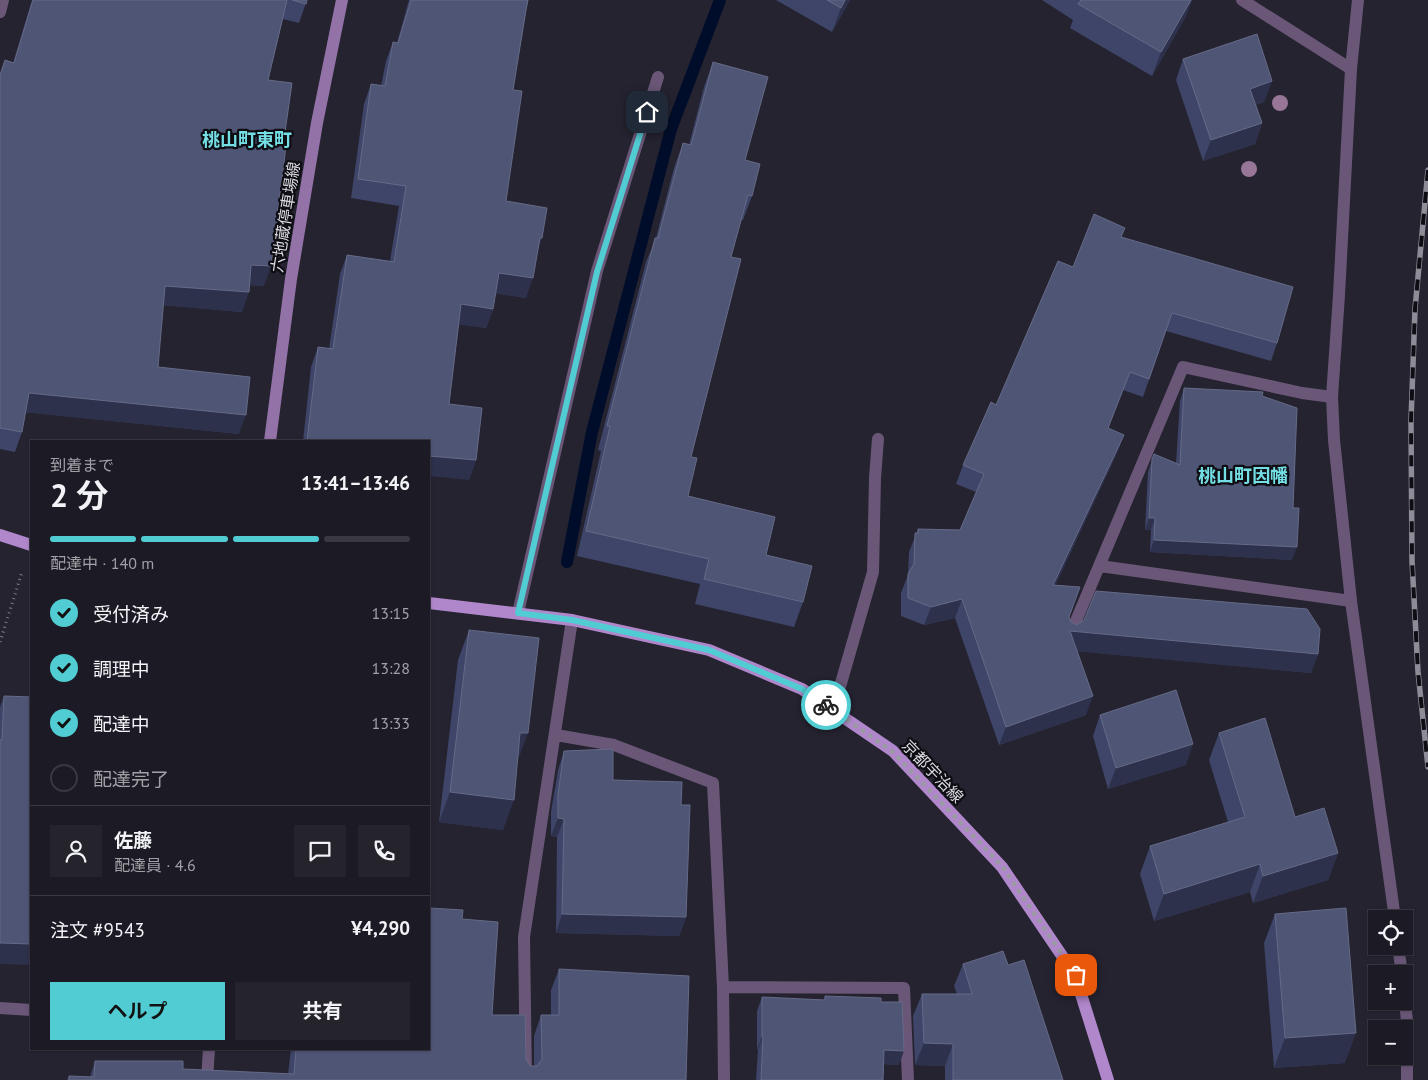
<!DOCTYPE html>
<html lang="ja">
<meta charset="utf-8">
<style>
:root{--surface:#1c1a24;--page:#25232c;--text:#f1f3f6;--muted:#a0a1a6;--line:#3a3841;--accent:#51ccd2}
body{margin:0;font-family:"PT Sans","Noto Sans JP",sans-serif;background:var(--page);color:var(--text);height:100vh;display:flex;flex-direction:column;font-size:19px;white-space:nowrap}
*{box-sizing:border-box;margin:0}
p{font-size:16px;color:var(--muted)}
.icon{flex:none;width:28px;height:28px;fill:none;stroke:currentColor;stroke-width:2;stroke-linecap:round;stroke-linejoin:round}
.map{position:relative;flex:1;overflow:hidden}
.side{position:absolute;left:30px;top:440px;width:400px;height:610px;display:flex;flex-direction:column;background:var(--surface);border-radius:0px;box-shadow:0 1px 4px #0004,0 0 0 1px var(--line)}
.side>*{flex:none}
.buttons{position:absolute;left:1368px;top:910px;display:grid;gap:10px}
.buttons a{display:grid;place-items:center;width:45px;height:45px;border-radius:0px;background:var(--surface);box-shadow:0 1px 4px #0004,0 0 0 1px var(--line);font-size:25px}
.pin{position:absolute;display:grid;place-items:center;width:42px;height:42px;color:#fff;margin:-21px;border-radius:10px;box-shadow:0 2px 8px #0006}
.courier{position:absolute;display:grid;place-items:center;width:50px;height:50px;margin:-25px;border:4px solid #51ccd2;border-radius:50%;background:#fff;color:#222;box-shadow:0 1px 6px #0007}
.headline em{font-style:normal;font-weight:700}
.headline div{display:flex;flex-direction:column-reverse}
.headline{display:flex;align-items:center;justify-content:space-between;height:85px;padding:0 20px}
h1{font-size:32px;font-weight:700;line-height:38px}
.bar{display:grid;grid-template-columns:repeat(4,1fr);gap:8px 5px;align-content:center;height:60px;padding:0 20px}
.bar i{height:6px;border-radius:4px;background:var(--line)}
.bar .on{background:var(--accent)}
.bar p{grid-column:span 4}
.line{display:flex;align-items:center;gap:12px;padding:0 20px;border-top:1px solid var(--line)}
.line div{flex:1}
.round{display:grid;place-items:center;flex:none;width:52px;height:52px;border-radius:0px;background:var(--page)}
ol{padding:0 20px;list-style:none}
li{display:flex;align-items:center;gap:15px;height:55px}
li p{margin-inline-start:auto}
li .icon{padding:5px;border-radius:50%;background:var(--accent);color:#111;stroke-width:4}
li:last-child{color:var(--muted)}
li i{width:28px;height:28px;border:2px solid var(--line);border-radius:50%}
.cta{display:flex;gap:10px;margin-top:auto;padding:10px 20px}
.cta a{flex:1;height:58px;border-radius:0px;background:var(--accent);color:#111;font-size:20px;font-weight:700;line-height:58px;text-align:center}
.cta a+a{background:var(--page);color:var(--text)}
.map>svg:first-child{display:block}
</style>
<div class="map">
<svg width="1428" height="1080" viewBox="0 0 1428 1080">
<rect width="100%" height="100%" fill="#252330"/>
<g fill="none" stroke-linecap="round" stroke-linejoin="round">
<path stroke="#000d2a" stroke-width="12" d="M567,562L592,432L671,129L720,0"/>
<path stroke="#807e89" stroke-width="3" stroke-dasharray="1 4" stroke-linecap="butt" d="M0,642L22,572"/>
<path stroke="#6a5778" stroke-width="12" d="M1242,0L1351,69
M1100,566L1351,601
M1070,635L1183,367L1302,393L1332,397
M0,1008L31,1010"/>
<path stroke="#6a5778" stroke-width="12" d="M0,12L3,0
M518,613L597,271L658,77
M833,711L873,572L875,478L878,439
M556,735L614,745L713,783L723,987L724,1080
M723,987L904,988L908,1080
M526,1080L524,937L572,620"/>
<path stroke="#6a5778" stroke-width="12" d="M1358,0L1351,69L1339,295L1332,397L1334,440L1351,601L1395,919
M1398,946L1402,974
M1404,992L1407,1021V1080
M207,1080L209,1049"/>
<path stroke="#9272a7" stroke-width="12" d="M270,441L291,279L317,123L342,0"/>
<path stroke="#b087cb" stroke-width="12" d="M0,535L31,545
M429,603L572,620L709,650L802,689L893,751L1002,867L1075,975L1108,1080"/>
<g stroke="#8e8c97" stroke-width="5.5">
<path id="rail" d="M1428,170L1415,309L1411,421L1412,561L1418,672L1428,767"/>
</g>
<use href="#rail" stroke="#0e0d13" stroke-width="4" stroke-dasharray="11" stroke-linecap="butt"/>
</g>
<g fill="#977698">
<circle cx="1280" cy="103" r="8"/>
<circle cx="1249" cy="169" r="8"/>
</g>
<path fill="#3e4568" d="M32,0H307L299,23L283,19L268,80L264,286L250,285L242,312L163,305L158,367L239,434L25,412L22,432L15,452L0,449V74L5,60L13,63Z
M409,0H528L526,10L513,90L506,201L538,251L526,298L495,293L493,309L486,328L459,324L449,404L476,460L469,480L429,441H303L311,367L318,347L329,349L340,274L347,255L390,261L399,206L351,198L364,104L371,84L381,86L386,61L393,42L397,43Z
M776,0H850L832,32Z
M1042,0H1192L1185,18L1152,76L1070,28L1073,20Z
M1183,59L1272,81L1264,102L1256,105L1262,123L1255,144L1203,161L1176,80Z
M713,62L745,160L752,196L743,220H741L731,257L691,457L688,496L766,555L803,602L794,627L695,604L700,584L577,556L601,451L598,450L646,262L656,238L674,168L683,143L689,145L704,87Z
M1122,237L1277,343L1271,361L1166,331L1143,397L1123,390L1108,429L1124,435L1117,453L1055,586L1071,622L1077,625L1318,654L1311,673L1077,651L1086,715L999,745L955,618L924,625L901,616V593L908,575L909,552L918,529L960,530L976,492L956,484L963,465L996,405L1073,267Z
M1184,388L1262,396L1293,508L1292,560L1150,552L1151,530H1145L1148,472L1154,454L1176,463L1180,401Z
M469,630L517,763L503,830L439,822L458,660Z
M4,696L0,964V707Z
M1100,715L1186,765L1108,789L1093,736Z
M1219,733L1295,817L1338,853L1328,880L1253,903L1250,892L1154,921L1140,874L1150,846L1228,822L1209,760Z
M564,751L613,780L681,805L686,917L679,936L556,933L557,837L551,836V812L558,770Z
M1275,914L1345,1063L1274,1068L1264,943Z
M462,919L492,1015L530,1066H534V1036L541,1015H551V990L559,969L686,1080H67L69,1076L90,1077L95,1061L183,1069L288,1074L291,1049H429Z
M963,964L1008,965L1063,1080H945V1066L915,1065L913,1016L922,994H957L954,986Z
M825,996L881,1002L899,1065L884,1064L883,1080H756L758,1050H757V1011L762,997L824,1000Z"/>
<path fill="#2d314c" d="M845,0H850L832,32L841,8Z
M1191,0H1192L1185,18L1152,76L1161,52Z
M1272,81L1264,102L1243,110L1250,89Z
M1262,123L1255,144L1203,161L1211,140Z
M540,238H542L535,258Z
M251,265L271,266L264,286L244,285Z
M499,273L533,278L526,298L492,293Z
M165,286L249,292L242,312L158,305Z
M461,304L493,309L486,328L454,324Z
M29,393L246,415L239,434L22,412Z
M1124,435L1117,453L1047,604L1053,585Z
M429,456L476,460L469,480L429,476Z
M1149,518H1155L1151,530H1145Z
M1154,540L1297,547L1292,560L1150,552Z
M962,599L955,618L924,625L931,607Z
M1070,631L1318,654L1311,673L1063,650Z
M1093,696L1086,715L999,745L1006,727Z
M520,733H528L517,763Z
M1193,744L1186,765L1108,789L1116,768Z
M450,792L514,800L503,830L439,822Z
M558,818L564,819L557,837L551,836Z
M1338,853L1328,880L1253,903L1263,876Z
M1260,864L1250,892L1154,921L1164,894Z
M562,914L686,917L679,936L556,933Z
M0,943L31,944V965L0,964Z
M1356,1033L1345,1063L1274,1068L1285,1038Z
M762,1037H763L758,1050H757Z
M924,1043L953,1044L945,1066L915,1065Z
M884,1050L904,1051L899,1065L879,1064Z"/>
<path fill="#4f5575" stroke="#656a87" d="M33,0H287L268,80L292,83L283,146H286L271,266L251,265L249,292L165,286L158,367L250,377L246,415L29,393L22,432L0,428V75L5,60L14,63Z
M292,0H307L306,4Z
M411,0H528L526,10L513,90L522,91L506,201L547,208L542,238H540L533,278L499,273L493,309L461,304L449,404L482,408L476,460L429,456V441H307L318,347L333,349L347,255L394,262L406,186L358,179L371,84L385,86L393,42L398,43Z
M827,0H845L841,8Z
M1081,0H1191L1161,52L1078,4Z
M1257,34L1272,81L1250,89L1262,123L1211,140L1183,59Z
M713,62L768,77L745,160L760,164L752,196L748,195L731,257L741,259L691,457L697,458L688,496L775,517L766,555L812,566L803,602L704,579L709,559L586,531L610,426H607L655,238H658L683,143L691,145Z
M1094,214L1125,228L1121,237L1293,287L1277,343L1172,313L1149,379L1130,372L1108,428L1124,435L1053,585L1080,587L1069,617L1071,622L1077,625L1084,620L1096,591L1307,609L1320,629L1318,654L1070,631L1093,696L1006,727L962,599L931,607L908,598V574L914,564L915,533H918V529L960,530L984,474L963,465L991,402L996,405L1058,261L1073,267Z
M1184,388L1263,392L1262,396L1297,408L1293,508H1299L1297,547L1154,540L1155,518H1149L1152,459L1154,454L1180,465Z
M469,630L539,638L528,733H520L514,800L450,792Z
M1176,690L1193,744L1116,768L1100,715Z
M4,696L31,697V944L0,943V740H2Z
M1265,718L1295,817L1324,808L1338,853L1263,876L1260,864L1164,894L1150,846L1245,817L1219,733Z
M613,749V780L682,782L681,805H690L686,917L562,914L564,819L558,818V794L564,751Z
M429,908L463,910L462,919L498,922L492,1015H525L526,1059L530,1066H537L542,1059L541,1015H559V969L689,976L686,1080H69V1076L94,1077L95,1061H183V1069L294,1074L296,1049H429Z
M1346,908L1356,1033L1285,1038L1275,914Z
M1003,951L1008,965L1024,960L1063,1080H953V1044L924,1043L922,994H972L963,964Z
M825,996L881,998V1002H902L904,1051L884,1050L883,1080H761L763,1037H762V997L825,1000Z"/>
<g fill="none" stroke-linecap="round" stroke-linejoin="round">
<path stroke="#9b9aa4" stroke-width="5" stroke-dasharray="0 9" d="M826,705L893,752L1002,866L1076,975"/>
<path stroke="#51ccd2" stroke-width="6" d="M647,112L597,272L518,613L572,620L709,650L802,689L826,705"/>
</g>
<g text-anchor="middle" stroke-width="4.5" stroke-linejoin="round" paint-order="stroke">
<g font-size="16" fill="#dbdae3" stroke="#0e0d13">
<text transform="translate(285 217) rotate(-81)" y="6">六地蔵停車場線</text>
<text transform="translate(933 771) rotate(46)" y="6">京都宇治線</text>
</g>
<g font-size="18" font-weight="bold" fill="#73dfe4" stroke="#0e0d13">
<text x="247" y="146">桃山町東町</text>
<text x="1243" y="482">桃山町因幡</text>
</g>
</g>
</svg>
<div class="buttons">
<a><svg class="icon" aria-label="locate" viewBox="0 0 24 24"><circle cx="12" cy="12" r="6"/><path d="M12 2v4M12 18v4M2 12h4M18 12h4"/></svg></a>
<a>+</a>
<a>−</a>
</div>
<div class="pin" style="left:1076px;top:975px;background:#ea580c"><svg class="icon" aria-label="bag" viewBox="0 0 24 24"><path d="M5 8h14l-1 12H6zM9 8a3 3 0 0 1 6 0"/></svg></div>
<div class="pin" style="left:647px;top:112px;background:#1f2937"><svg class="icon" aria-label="home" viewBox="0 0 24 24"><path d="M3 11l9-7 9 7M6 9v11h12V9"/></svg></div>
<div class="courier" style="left:826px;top:705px"><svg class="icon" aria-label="bike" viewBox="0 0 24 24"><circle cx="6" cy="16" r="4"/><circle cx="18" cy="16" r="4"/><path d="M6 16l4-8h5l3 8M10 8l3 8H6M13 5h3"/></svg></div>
<section class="side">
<div class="headline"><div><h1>2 分</h1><p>到着まで</p></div><em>13:41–13:46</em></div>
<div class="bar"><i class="on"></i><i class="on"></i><i class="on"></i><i></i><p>配達中 · 140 m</p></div>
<ol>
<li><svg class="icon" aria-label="check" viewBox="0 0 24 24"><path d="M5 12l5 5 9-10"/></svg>受付済み<p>13:15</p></li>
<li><svg class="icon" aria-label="check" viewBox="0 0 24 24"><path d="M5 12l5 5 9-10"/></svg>調理中<p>13:28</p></li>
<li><svg class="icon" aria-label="check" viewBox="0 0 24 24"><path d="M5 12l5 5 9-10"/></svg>配達中<p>13:33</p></li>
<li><i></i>配達完了</li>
</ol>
<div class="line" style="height:90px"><a class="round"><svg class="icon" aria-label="person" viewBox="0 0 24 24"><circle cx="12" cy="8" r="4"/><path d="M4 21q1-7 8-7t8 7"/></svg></a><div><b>佐藤</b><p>配達員 · 4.6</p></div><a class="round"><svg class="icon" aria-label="chat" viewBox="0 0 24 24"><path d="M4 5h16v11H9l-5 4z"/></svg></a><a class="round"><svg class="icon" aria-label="phone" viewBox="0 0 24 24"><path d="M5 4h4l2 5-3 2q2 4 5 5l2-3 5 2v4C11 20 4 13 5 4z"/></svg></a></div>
<div class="line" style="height:65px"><div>注文 #9543</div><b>¥4,290</b></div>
<div class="cta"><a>ヘルプ</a><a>共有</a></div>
</section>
</div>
